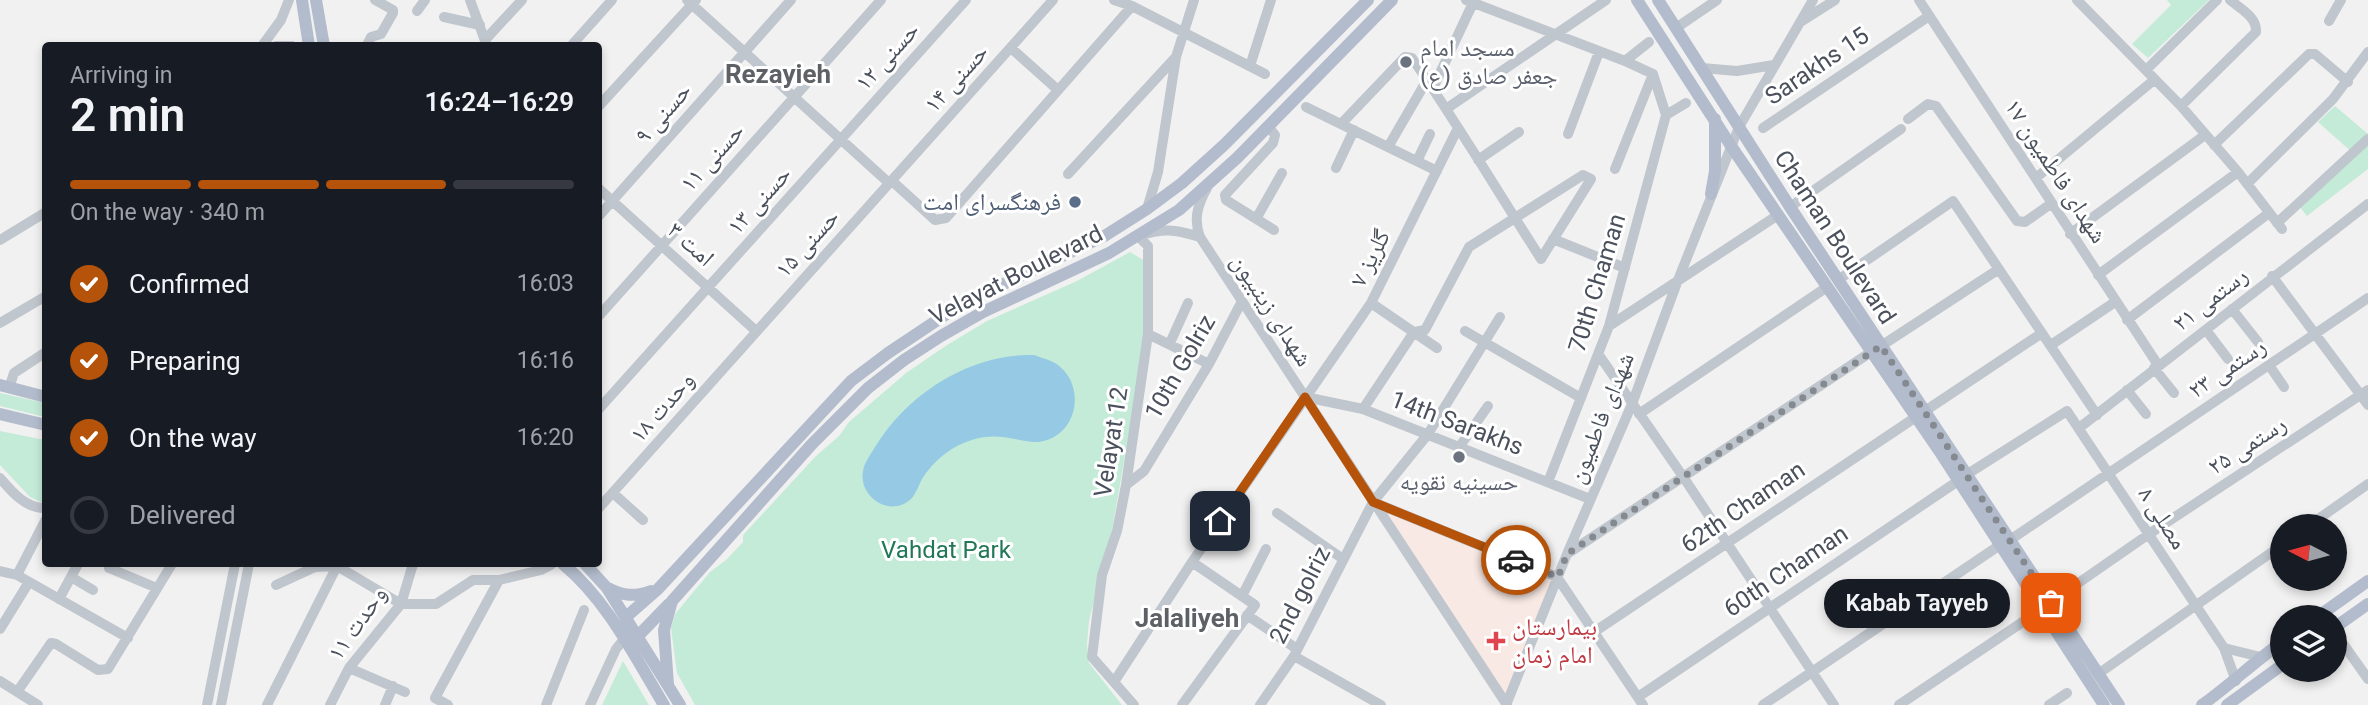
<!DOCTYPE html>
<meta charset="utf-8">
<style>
:root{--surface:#171b24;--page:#20242c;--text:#f1f3f6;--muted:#9ea1a6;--line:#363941;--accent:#b45309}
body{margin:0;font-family:Roboto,"Noto Naskh Arabic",sans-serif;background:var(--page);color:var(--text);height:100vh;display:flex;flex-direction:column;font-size:26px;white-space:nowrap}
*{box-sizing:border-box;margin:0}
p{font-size:23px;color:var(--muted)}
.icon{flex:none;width:38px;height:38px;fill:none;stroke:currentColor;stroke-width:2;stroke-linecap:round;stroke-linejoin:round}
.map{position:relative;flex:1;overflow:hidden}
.drawer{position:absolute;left:42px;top:42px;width:560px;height:525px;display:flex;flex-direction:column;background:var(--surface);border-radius:7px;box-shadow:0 4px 10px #0003}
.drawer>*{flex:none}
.needle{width:46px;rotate:276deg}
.controls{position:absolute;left:2270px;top:514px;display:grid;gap:14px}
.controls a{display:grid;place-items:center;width:77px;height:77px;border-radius:50%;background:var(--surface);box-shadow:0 4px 10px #0003;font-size:35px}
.pin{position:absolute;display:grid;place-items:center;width:60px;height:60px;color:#fff;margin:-30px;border-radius:14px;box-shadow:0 4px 10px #0006}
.courier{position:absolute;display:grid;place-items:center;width:70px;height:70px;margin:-35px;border:5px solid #b45309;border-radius:50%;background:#fff;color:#222;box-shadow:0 2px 9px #0007}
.bubble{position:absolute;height:49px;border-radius:24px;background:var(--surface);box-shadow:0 4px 10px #0003;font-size:23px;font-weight:600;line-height:49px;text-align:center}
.overview em{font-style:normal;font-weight:600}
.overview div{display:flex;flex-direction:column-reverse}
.overview{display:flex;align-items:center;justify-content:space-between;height:119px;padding:0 28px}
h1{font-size:46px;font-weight:600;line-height:52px}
.bar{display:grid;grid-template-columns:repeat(4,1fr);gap:10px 7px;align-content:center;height:84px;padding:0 28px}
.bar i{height:9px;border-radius:5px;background:var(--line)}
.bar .current{background:var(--accent)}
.bar p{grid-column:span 4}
ol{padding:0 28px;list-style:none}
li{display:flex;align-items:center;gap:21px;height:77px}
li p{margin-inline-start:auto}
li .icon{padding:7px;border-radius:50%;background:var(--accent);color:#fff;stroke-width:4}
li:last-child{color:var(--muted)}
li i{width:38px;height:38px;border:4px solid var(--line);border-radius:50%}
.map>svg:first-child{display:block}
</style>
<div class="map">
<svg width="2368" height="705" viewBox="0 0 2368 705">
<rect width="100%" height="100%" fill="#f2f1f1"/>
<path fill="#f9e9e4" d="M1373,506L1554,577L1505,704Z"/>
<path fill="#c4ebd8" d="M2167,0H2209L2148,58L2132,44L2171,5Z
M2335,106L2368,134V169L2307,216L2299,206L2354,154L2318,122Z
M1130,252L1145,261L1143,355L1111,535L1089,621L1087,644L1089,663L1122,705H695L677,673L671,628L675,614L710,572L726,560L743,542V535L816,456L839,436L849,422L906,373L947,345L987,321L1077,281Z
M0,393L45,403V417L0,406Z
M0,431L45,440V504L30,497L0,465Z
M623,661L649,705H602Z"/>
<path fill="#96c9e3" d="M1034,355C1042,358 1051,360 1058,365C1082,383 1080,422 1054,437C1037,447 1021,439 1003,437C970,433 939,452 922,479C919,485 916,493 912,498C891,519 858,497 863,471C864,463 871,454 875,447C907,394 970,353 1034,355Z"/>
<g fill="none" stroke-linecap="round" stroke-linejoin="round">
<path stroke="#c0c6cd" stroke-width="10" d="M470,0L487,46
M687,0L889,183
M1114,0L1132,6L1265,74
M1466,0L1625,61L1653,74
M1919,0L2158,365
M2077,0L2181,106L2238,172L2282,229
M417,11L425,0
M444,17L480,25
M1802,21L1835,0
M2329,21L2341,0
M1676,28L1717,0
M485,40L522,0
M367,45L371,37L381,34L393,13V10L375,0
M262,46L281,20L289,0
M276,46H292
M571,46L612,0
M1011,48L1058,90
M1625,61L1649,42
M1250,66L1271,0
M1702,68L1737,71L1774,65
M2146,70L2217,0
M1653,74L1666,115
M1433,88L1473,3
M2181,106L2256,32C2257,17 2241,9 2230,0
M598,107L696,0
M1306,107L1437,171
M1446,109L1606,0
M1908,119L1928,104L1936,106L2017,221L2025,222L2052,203
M1341,124L1405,57L1412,58C1457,123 1498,192 1541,259L1591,179L1583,175L1469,247L1425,330L1414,332L1363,409
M1268,126L1275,135L1273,143L1225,195L1226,200L1274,230
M1763,128L1929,16
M1568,134L1599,52
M2214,145L2309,54H2315L2348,82
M1388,147L1427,80
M1478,160L1519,132
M1417,161L1430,134
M1336,168L1354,130
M1615,169L1653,74
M1068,174L1175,58
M2037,177L2154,80
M892,181L935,220L946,218L1132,6
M2247,184L2333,99L2368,52
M598,188L756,331
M1207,188C1198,204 1193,219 1200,237L1507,705
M1790,207L1901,129
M1147,209L1158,172L1176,57L1194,0
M598,217L791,0
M1256,219L1282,173
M2277,223L2368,139
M2070,234L2205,135
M1553,239L1625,268
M0,240L46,212
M2098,275L2238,172
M2272,276L2368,405
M1838,280L1953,201L2097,415
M1371,303L1437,348
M2232,309L2258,342
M598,317L881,0
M2127,320L2269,213
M0,323L46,296
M1609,326L1778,215
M2206,330L2228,359
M1465,331L1581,398
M1148,334L1209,364
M1170,343L1188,303
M2051,345L2115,302
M1881,346L1999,269
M1599,355L1684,478L1834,705
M2269,365L2284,387
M2154,368L2174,393
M9,388L14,373L46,352
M2127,390L2146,414
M1305,397L1363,409L1590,499
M598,410L966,0
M1925,411L2042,333
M1639,414L1827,287
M2079,428L2368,204
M1460,446L1488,406
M1966,475L2067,411L2224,648L2236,681
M0,478C12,492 26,509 46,508
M1548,482L1609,326L1666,115L1686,103
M1126,485L1144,471L1209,364L1242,301
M613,493L643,520
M1373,502L1557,577L1643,705
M598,509L1053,0
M1277,513L1343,559
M2307,527L2368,484
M2010,540L2368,298
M1567,554L1871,352
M109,568L157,588
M0,571L17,575L128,638
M17,575L46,519
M71,577L93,590
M276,585L315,567L337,566L401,604H436L473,580H499L541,570L552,564
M1242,596L1266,549
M59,599L78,564
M2051,602L2149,534L2368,390
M1247,615L1297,649
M0,629L29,582
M2334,631L2368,679
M1594,632L1916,417
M2224,648L2261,657
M1294,656L1381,705
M349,668L405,692
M2098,674L2282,545
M0,681L38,705
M1114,682L1192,562L1371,303L1458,128
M17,692L51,643L56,644L98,670L108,669L172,564
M1638,697L1958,481
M207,705L235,564
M221,705L249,564
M267,705L337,566
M330,705L349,668L401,604L413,564
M385,705L393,686
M448,705L435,698L499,580
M546,705L584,610
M590,705L616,649L624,639
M1134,705L1092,657L1102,575L1117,531L1126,485L1148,334V246L1138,236C1164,228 1174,229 1200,237
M1182,705L1255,605L1192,562
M1260,705L1294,656L1373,502L1428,434L1500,317
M1506,705L1567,554L1632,404L1678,280L1739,127L1813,0
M1763,705L2000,545
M1899,705L2042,609
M2049,705L2067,693"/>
<path stroke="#b3bccc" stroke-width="12" d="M302,0L309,46
M316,0L324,46
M1637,0L1731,146L1940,452L2104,705
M1658,0L1790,207L2119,705
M1711,194L1715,171V119
M0,385L46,397
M0,414L46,425
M563,564C607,600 635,657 664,705
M585,564L607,588L680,705
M608,588C623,596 635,597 651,591
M2316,618L2368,581
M2334,628L2368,604
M631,638L638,636L669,604
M624,639L626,617L658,589L851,381L888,353L960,305L1106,235L1147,209L1182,183L1224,145L1368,0
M668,685L664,630L672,601L812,444L868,388L904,360L941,336L983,312L1109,253L1179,210L1237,158L1392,0
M2202,705C2230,685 2254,662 2282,642
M2227,705L2282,665"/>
</g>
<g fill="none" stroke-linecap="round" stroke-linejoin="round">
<path stroke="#858990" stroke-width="7" stroke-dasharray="0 12.6" d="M1516,560L1558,577L1567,554L1881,346L2051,603"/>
<path stroke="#b45309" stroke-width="9" d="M1220,521L1305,397L1373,502L1516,560"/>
</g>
<g fill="#6b7280" stroke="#fff" stroke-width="2.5">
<circle cx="1406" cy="62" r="7"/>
<circle cx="1459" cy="457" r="7"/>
</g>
<circle fill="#5c6f8a" stroke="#fff" stroke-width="2.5" cx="1075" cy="202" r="7"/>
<path fill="#e0444e" stroke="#fff" stroke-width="2.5" d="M1492.5 630.5h7v7h7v7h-7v7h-7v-7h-7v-7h7z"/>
<g text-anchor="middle" stroke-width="6" stroke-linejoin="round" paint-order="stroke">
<g font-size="24" fill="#5b616d" stroke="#fff" text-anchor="start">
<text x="1420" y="56">مسجد امام<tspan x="1420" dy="28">جعفر صادق (ع)</tspan></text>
<text x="1459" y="490" text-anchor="middle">حسینیه نقویه</text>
</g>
<g font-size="24" fill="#4a515c" stroke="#fff">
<text transform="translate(887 56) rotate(-48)" y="8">حسنی ۱۲</text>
<text transform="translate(1817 66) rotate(-34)" y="8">Sarakhs 15</text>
<text transform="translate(956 78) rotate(-48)" y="8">حسنی ۱۴</text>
<text transform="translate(663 113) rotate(-49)" y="8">حسنی ۹</text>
<text transform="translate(712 157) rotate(-48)" y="8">حسنی ۱۱</text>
<text transform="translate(2056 171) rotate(57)" y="8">شهدای فاطمیون ۱۷</text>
<text transform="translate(759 200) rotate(-48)" y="8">حسنی ۱۳</text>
<text transform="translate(1835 237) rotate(57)" y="8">Chaman Boulevard</text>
<text transform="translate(807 243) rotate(-48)" y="8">حسنی ۱۵</text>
<text transform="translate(691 244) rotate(42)" y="8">امت ۳</text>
<text transform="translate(1370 258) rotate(-63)" y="8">گلریز ۷</text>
<text transform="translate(1016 275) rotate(-27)" y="8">Velayat Boulevard</text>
<text transform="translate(1597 283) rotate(-73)" y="8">70th Chaman</text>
<text transform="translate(2210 299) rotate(-38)" y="8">رستمی ۲۱</text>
<text transform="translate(1272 310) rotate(57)" y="8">شهدای زینبیون</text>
<text transform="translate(1180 367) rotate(-60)" y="8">10th Golriz</text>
<text transform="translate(2227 368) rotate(-34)" y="8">رستمی ۲۳</text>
<text transform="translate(662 407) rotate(-49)" y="8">وحدت ۱۸</text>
<text transform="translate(1601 418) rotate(-68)" y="8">شهدای فاطمیون</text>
<text transform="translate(1457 423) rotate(21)" y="8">14th Sarakhs</text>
<text transform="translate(1111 442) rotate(-81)" y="8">Velayat 12</text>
<text transform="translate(2247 445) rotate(-33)" y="8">رستمی ۲۵</text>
<text transform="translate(1743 507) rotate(-34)" y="8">62th Chaman</text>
<text transform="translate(2163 518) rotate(57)" y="8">مصلی ۸</text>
<text transform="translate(1786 571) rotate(-34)" y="8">60th Chaman</text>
<text transform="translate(1300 595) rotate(-63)" y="8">2nd golriz</text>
<text transform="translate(357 623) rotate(-55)" y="8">وحدت ۱۱</text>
</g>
<g font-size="24" fill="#4e5e75" stroke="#fff" text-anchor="end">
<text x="1061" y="210">فرهنگسرای امت</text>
</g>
<g font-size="24" fill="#217757" stroke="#fff">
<text x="946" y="558">Vahdat Park</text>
</g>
<g font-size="24" fill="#be3a42" stroke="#fff" text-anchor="start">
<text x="1512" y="635">بیمارستان<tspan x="1512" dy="28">امام زمان</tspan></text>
</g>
<g font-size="26" font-weight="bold" fill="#5d6064" stroke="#fff">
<text x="778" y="83">Rezayieh</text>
<text x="1187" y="627">Jalaliyeh</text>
</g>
</g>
</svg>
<div class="controls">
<a><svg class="needle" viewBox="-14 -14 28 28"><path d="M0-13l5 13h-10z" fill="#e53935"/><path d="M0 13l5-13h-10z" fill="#9ea1a6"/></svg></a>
<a><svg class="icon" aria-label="layers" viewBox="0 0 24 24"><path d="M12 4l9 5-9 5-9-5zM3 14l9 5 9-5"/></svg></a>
</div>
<div class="pin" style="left:2051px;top:603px;background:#ea580c"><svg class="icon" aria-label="bag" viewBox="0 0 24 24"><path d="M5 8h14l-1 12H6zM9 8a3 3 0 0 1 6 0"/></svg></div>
<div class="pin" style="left:1220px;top:521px;background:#1f2937"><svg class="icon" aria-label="home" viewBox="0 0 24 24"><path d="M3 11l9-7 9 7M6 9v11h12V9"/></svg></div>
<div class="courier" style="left:1516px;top:560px"><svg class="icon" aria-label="car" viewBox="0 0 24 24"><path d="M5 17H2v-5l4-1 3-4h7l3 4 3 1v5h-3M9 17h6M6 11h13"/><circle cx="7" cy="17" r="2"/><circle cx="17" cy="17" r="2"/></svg></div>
<div class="bubble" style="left:1824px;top:579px;width:186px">Kabab Tayyeb</div>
<section class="drawer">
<div class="overview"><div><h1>2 min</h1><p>Arriving in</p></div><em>16:24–16:29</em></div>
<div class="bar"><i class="current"></i><i class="current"></i><i class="current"></i><i></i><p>On the way · 340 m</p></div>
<ol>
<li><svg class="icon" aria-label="check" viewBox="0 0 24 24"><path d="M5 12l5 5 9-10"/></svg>Confirmed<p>16:03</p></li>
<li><svg class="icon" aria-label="check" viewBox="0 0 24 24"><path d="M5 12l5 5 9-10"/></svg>Preparing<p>16:16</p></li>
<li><svg class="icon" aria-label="check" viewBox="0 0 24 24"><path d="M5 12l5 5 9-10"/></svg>On the way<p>16:20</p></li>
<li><i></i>Delivered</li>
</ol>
</section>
</div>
